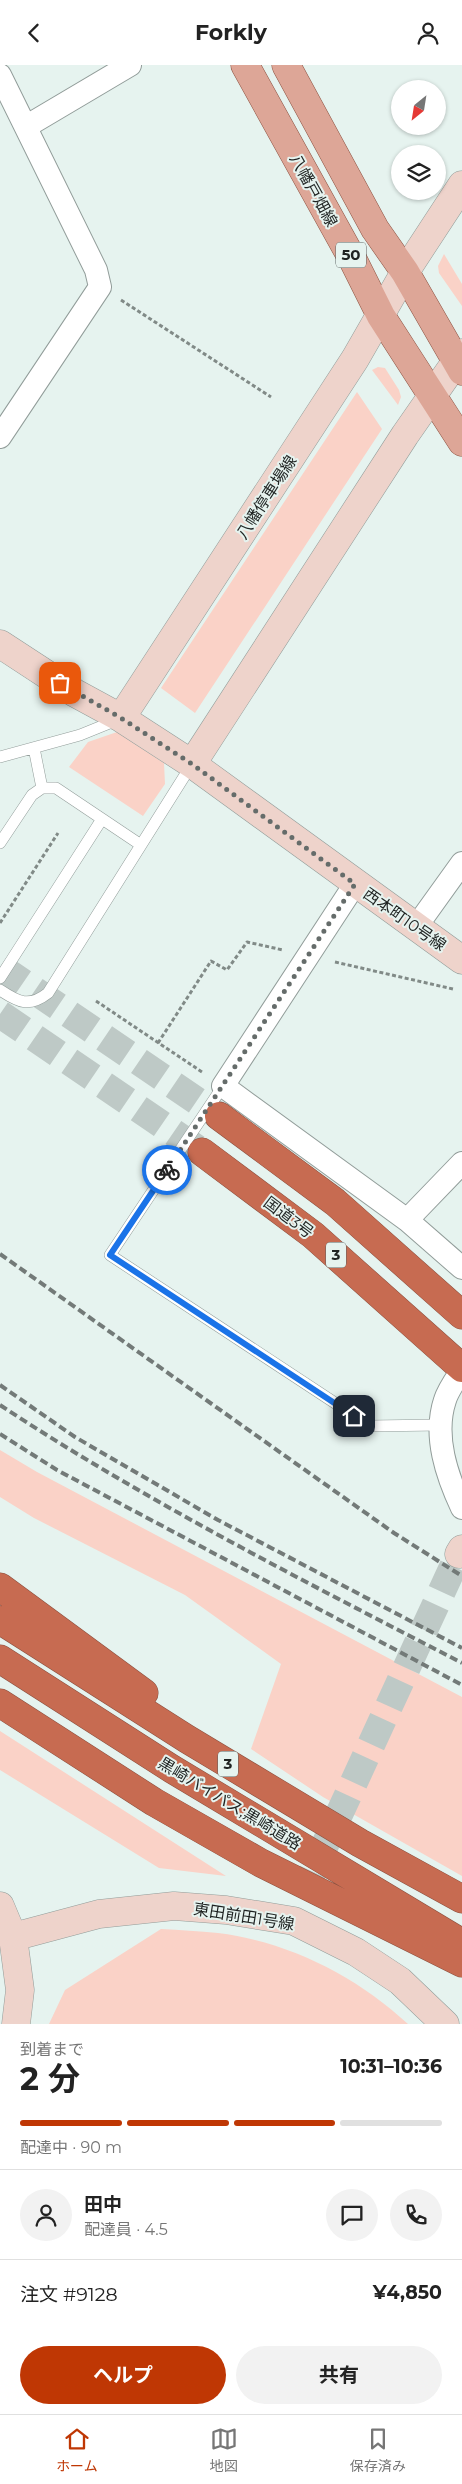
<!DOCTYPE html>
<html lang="ja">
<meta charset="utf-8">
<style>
:root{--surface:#fff;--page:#f2f2f2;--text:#222;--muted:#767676;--line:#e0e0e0;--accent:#bf3704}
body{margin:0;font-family:Montserrat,"Noto Sans JP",sans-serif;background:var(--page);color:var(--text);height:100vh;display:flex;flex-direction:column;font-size:19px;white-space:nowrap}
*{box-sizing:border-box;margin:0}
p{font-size:16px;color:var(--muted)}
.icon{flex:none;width:28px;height:28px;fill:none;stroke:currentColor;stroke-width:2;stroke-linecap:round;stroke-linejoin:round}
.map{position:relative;height:1959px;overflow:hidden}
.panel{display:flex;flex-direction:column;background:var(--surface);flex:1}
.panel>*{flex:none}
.needle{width:32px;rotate:210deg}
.controls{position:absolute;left:391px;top:15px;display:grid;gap:10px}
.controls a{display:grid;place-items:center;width:55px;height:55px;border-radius:50%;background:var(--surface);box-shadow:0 1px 4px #0004;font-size:25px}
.pin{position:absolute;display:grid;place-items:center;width:42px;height:42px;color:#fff;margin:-21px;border-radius:10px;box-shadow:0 2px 8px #0006}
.courier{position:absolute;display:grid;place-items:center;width:50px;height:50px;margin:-25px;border:4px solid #1a73e8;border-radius:50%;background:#fff;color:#222;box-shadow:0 1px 6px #0007}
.overview em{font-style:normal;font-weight:700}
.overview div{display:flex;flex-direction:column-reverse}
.overview{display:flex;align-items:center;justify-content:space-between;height:85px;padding:0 20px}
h1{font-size:32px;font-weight:700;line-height:38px}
.bar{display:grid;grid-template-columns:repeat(4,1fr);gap:8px 5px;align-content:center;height:60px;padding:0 20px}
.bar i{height:6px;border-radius:4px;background:var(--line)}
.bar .current{background:var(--accent)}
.bar p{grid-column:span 4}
.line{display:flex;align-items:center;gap:12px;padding:0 20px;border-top:1px solid var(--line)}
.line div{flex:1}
.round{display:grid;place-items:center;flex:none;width:52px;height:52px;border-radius:26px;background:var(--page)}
.cta{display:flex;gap:10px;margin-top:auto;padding:10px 20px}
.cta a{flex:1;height:58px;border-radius:30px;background:var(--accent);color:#fff;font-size:20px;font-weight:700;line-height:58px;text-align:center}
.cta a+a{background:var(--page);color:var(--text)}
header{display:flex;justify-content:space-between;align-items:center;height:65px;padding:0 20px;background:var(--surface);font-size:22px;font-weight:700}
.tab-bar{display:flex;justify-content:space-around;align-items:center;height:70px;border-top:1px solid var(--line);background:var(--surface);font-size:14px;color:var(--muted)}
.tab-bar a{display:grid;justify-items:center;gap:2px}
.tab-bar .current{color:var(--accent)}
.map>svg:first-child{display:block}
</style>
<header><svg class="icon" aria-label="back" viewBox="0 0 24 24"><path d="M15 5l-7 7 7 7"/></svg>Forkly<svg class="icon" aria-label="person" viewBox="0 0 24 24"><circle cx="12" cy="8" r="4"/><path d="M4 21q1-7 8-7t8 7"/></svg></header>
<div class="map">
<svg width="462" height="1959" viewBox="0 0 462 1959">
<rect width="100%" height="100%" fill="#e6f3ef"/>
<path fill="#fad2c7" d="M444,189L462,219V241L439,208L438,201Z
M378,302L385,303L399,325L401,332L398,340L372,305Z
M357,327L382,364L195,648L161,623Z
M117,667L164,698L165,719L143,751L69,702L88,677Z
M0,1385L37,1407L462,1632V1811L323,1732L251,1684L281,1599L185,1530L34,1453L0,1432Z
M0,1666L226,1811L159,1803L0,1705Z
M161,1864C180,1865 199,1866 218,1868C289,1877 356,1911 408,1959H49L65,1925Z"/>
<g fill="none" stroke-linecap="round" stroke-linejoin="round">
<path stroke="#bec9c6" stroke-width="28" stroke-dasharray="28 14" stroke-linecap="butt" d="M301,1832L459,1489"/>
<path stroke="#bec9c6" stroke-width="28" stroke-dasharray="28 14" stroke-linecap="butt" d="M0,902L219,1051
M0,949L202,1087"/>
<g stroke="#929d9a" stroke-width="12">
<path id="lane" d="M34,683L42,723
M0,692L80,670L117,655
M0,778L32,730L42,723H56L141,780
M0,913L102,754
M0,925C18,937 29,943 48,928L192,699
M223,1021L110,1190L370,1361L439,1360"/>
</g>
<g stroke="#929d9a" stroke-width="24">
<path id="street" d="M0,10L96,205L100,222L0,372
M27,61L130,0
M355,819L223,1021L407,1155L462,1203
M416,862L462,798
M407,1155L462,1098
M462,1305C456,1314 448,1325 445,1335C433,1371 447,1411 462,1443"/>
</g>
<g stroke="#929d9a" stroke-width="29">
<path id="secondary" d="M0,579L75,628L121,653L192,699L462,895
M121,653L355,294L405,207L462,120
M192,699L405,370L462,288
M459,1489L462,1484
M0,1841L13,1872L20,1925L16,1959
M13,1872L99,1849L174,1841L226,1845L294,1856L356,1887L400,1916L445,1959"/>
</g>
<g stroke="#8c5241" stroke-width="29">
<path id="primary" d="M245,0L353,195L381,251L462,377
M286,0L375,164L405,207L462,306"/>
</g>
<g stroke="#8c5241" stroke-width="29">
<path id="highway" d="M219,1051L335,1137L462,1250
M202,1087L313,1170L462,1303
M0,1522L144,1628
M0,1555L187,1674L360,1778L462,1834
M0,1594L172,1704L462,1878
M0,1638L154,1737L261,1798L462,1898"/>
</g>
<path stroke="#818a87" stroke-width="3" stroke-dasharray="4 2.5" stroke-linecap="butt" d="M121,235L271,332
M0,858L58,768
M335,897L453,924
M96,936L202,1007
M158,978L211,896L227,905L247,877L283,885"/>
<use href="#lane" stroke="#fff" stroke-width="11"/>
<use href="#street" stroke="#fff" stroke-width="22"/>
<use href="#secondary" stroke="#eed3cb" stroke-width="28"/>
<use href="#primary" stroke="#dda697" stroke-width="28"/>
<use href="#highway" stroke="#c76b51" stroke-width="28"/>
<path stroke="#737a78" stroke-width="4" stroke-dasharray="8 4" stroke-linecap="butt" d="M0,1189L394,1468L462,1511
M0,1320L75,1372L218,1455L462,1583
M0,1340C147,1437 306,1517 462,1598
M0,1369L57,1405L462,1620"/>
</g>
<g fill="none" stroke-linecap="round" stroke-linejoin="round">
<path stroke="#656c6a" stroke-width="5" stroke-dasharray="0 9" d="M60,618L121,653L192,699L355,819L167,1105"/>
<path stroke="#1a73e8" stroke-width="6" d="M167,1105L110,1190L354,1351"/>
</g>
<g text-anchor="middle" stroke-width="4" stroke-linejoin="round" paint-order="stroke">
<g fill="#e6f3ef" stroke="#5b6160" stroke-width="1">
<rect x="336" y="177.5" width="30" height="25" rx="4"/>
<rect x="326" y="1177.5" width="20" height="25" rx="4"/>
<rect x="218" y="1686.5" width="20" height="25" rx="4"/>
</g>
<g font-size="15" font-weight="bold" fill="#1f2322">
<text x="351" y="195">50</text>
<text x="336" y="1195">3</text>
<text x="228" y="1704">3</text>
</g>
<g font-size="16" fill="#1f2322" stroke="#e6f3ef">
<text transform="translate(314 125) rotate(61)" y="6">八幡戸畑線</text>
<text transform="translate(266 432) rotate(-57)" y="6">八幡停車場線</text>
<text transform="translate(405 854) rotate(35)" y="6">西本町10号線</text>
<text transform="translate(289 1152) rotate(37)" y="6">国道3号</text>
<text transform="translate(230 1738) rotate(31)" y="6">黒崎バイパス;黒崎道路</text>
<text transform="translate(244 1851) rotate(9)" y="6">東田前田1号線</text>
</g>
</g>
</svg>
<div class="controls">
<a><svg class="needle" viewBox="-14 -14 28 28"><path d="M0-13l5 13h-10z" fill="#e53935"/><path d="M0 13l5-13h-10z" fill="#767676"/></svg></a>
<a><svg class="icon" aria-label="layers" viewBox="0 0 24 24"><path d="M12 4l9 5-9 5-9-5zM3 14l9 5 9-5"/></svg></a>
</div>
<div class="pin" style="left:60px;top:618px;background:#ea580c"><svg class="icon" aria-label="bag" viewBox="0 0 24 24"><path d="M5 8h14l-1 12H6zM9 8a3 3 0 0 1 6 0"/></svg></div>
<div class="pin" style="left:354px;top:1351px;background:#1f2937"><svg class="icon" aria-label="home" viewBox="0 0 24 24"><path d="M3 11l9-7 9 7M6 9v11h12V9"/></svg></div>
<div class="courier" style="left:167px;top:1105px"><svg class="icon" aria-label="bike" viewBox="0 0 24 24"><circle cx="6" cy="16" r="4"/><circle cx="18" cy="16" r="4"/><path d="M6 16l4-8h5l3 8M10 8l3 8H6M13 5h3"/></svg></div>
</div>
<section class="panel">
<div class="overview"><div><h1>2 分</h1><p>到着まで</p></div><em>10:31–10:36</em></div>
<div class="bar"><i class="current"></i><i class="current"></i><i class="current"></i><i></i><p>配達中 · 90 m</p></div>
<div class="line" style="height:90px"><a class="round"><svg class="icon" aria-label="person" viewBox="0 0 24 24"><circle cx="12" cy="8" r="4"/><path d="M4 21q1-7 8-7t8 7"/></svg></a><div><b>田中</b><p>配達員 · 4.5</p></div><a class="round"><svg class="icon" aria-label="chat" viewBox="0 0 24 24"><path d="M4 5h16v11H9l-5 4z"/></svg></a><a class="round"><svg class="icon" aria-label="phone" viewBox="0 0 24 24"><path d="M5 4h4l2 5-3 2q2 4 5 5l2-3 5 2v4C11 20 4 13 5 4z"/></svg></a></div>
<div class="line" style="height:65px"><div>注文 #9128</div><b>¥4,850</b></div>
<div class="cta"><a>ヘルプ</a><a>共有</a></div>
</section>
<nav class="tab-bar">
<a class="current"><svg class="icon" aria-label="home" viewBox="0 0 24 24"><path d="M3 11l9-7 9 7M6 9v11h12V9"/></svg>ホーム</a>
<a><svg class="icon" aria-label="map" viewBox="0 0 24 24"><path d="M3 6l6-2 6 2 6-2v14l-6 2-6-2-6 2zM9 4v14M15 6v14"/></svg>地図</a>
<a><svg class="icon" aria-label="saved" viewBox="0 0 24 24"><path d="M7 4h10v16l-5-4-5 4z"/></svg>保存済み</a>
</nav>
